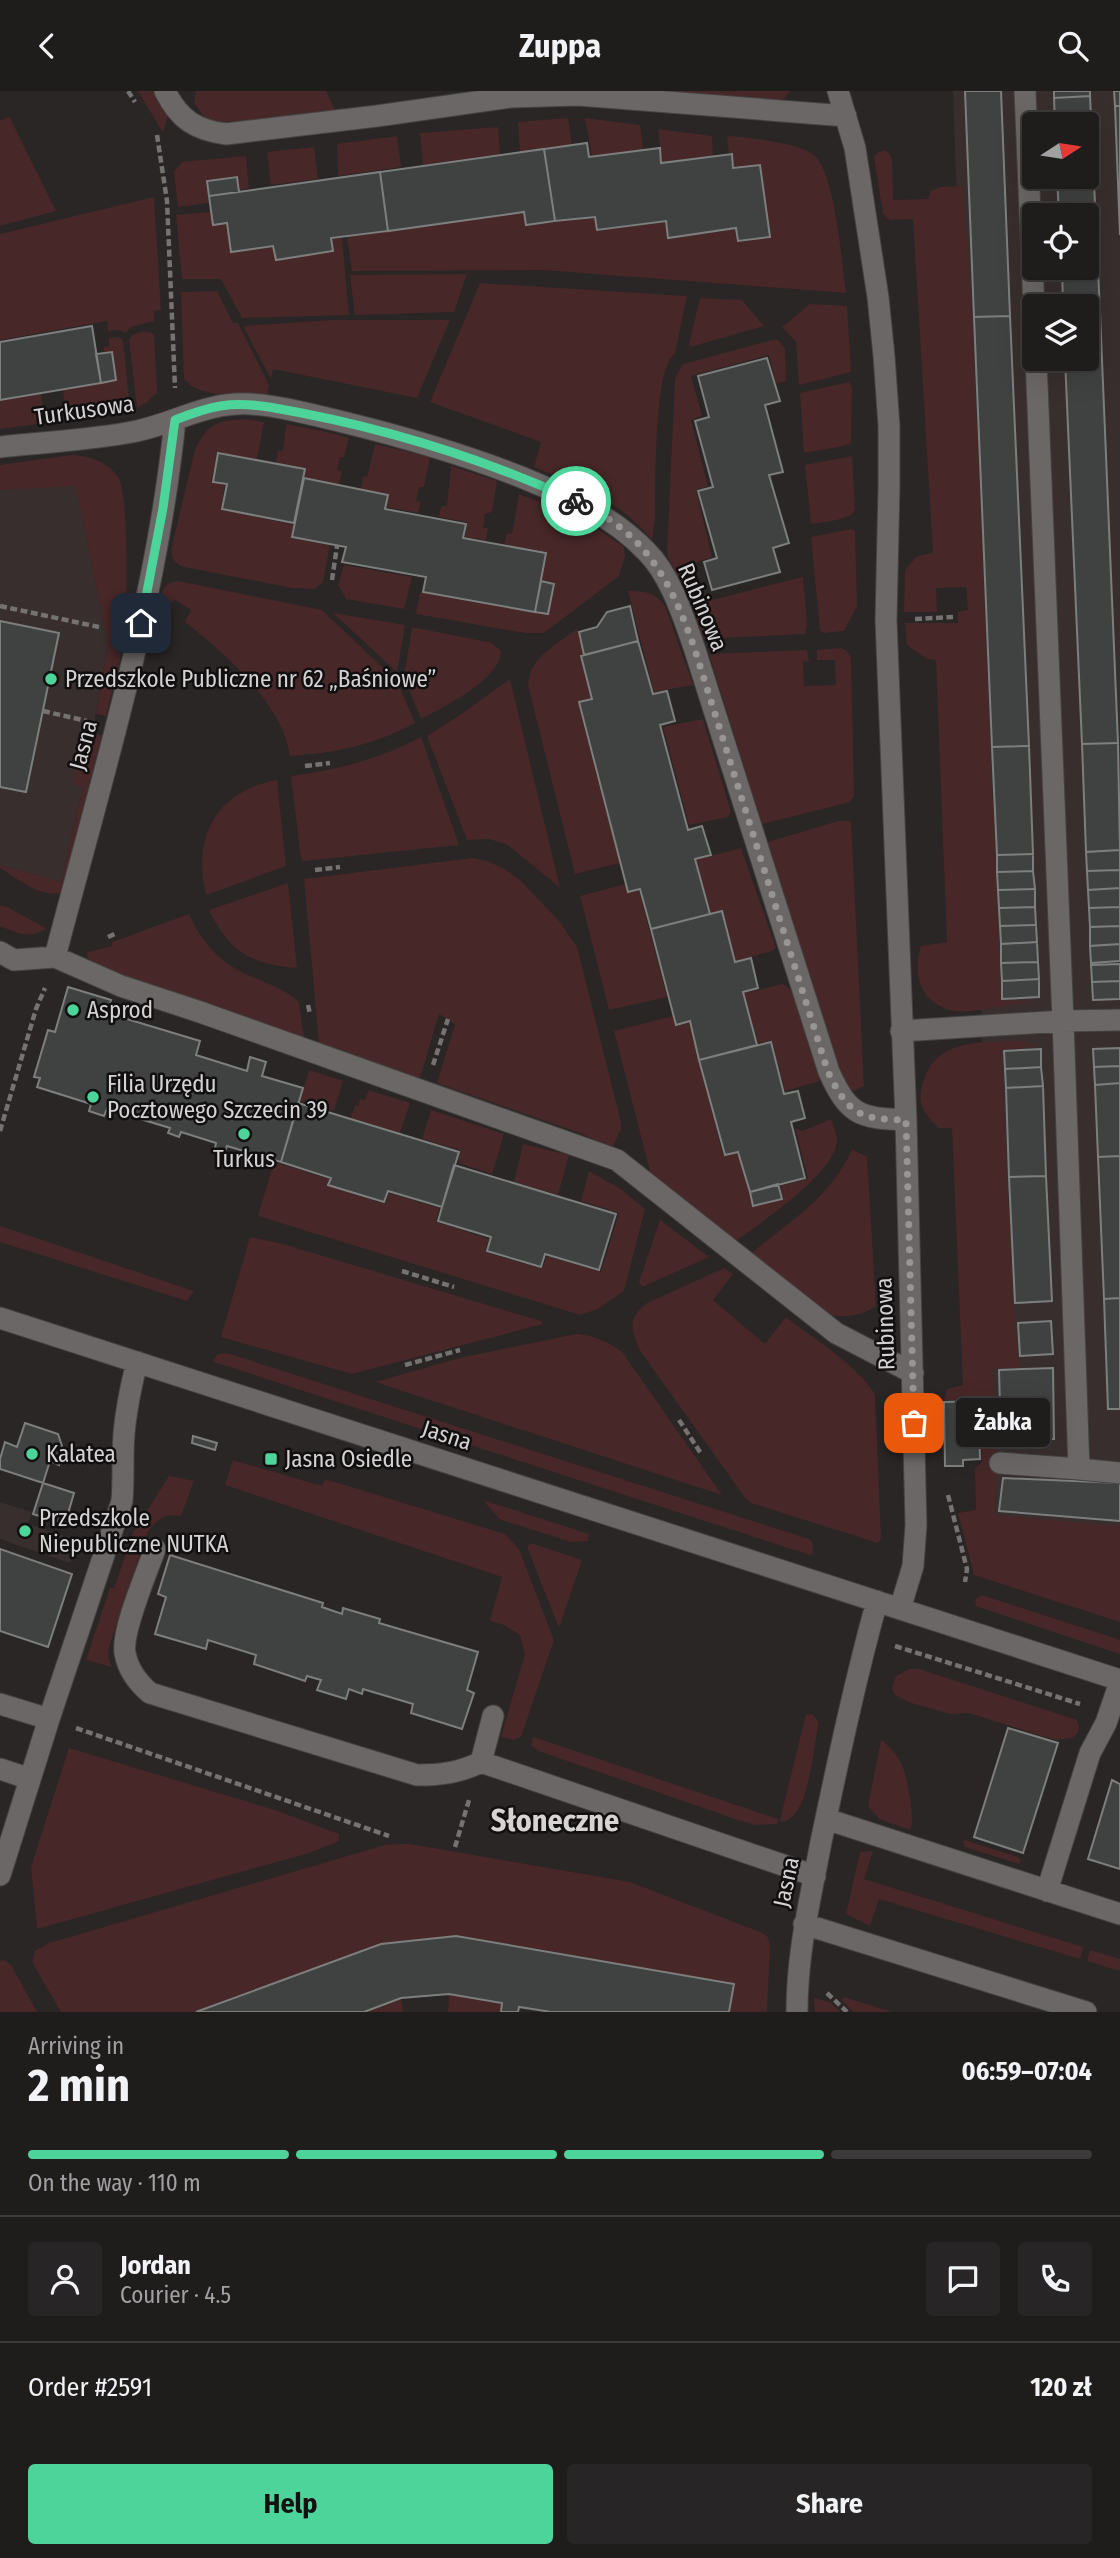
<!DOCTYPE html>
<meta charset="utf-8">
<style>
:root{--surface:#1f1c1c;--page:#272525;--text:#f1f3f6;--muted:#a1a1a3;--line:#3c3a3b;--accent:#4cd49b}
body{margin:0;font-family:"Fira Sans Condensed",sans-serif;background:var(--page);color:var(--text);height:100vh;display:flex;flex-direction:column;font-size:26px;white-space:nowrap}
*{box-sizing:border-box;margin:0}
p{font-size:23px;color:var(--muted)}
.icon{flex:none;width:38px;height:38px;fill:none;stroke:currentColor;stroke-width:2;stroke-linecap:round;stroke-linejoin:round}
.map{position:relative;height:1921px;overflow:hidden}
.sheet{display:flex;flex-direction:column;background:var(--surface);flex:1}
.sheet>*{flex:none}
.needle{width:46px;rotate:78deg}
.buttons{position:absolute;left:1022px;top:21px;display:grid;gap:14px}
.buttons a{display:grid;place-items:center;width:77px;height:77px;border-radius:7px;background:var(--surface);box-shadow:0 7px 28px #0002,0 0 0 2px var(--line);font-size:35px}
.pin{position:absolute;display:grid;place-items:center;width:60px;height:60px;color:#fff;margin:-30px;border-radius:14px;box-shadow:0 4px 10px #0006}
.courier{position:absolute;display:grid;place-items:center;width:70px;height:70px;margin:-35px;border:5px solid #4cd49b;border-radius:50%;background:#fff;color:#222;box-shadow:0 2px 9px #0007}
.bubble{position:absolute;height:49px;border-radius:7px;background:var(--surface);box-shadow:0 7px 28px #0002,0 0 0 2px var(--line);font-size:23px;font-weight:700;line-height:49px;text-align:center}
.head em{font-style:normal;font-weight:700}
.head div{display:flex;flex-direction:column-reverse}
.head{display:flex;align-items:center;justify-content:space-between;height:119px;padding:0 28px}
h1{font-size:46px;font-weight:700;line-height:52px}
.bar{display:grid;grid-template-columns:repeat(4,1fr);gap:10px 7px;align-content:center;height:84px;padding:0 28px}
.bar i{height:9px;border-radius:5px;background:var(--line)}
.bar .on{background:var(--accent)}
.bar p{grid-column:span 4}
.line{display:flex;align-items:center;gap:18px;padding:0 28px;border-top:2px solid var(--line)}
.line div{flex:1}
.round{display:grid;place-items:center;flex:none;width:74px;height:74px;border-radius:7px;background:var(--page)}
.cta{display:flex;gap:14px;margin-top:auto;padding:14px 28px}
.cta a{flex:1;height:80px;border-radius:7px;background:var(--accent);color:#111;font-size:28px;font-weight:700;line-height:80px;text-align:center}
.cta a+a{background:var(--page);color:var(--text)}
header{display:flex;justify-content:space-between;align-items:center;height:91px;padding:0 28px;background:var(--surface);font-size:32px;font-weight:700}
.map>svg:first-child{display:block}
</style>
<header><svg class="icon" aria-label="back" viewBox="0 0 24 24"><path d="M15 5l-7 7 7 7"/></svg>Zuppa<svg class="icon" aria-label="search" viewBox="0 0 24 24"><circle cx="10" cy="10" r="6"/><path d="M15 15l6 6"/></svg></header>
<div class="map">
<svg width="1120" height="1921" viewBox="0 0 1120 1921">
<rect width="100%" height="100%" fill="#292625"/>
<path fill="#382e2e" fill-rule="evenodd" d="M953,0H1120V1522L993,1444L973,543ZM1034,33H1087V86H1034ZM1034,124H1087V177H1034ZM1034,215H1087V268H1034Z
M76,394L108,553L83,696L61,791L0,774V399Z
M0,1411L32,1421L28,1433L78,1449L70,1472L0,1448Z"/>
<path fill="#472728" d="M138,0H154L168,23L163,42Z
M196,0H326L335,19L229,32L205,28L194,12Z
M662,0H790L785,7L768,13Z
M9,25L56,120L0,135V30Z
M568,27L572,54L520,61L518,31Z
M585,27L640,34L643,58L592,65Z
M498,36L500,63L423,74L420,42Z
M658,38L712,45L713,65L662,71Z
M397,45L401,76L338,85L337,53Z
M731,45C750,47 802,52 815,65C835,83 842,173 846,202L543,179L352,180L347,146L524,121L526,134L595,127L597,140L665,131L668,147L736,138L738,151L770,146L760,74L734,77L732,63H729L727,46Z
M314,56L318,88L271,94L267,61Z
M884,59L890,63L892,69L893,109L928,108L931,100L940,96L963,95L972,222L1001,909L1037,910C1020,912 967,923 954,920C920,913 912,884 921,855L947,851L936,569L927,568L907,554L905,532H958V521L968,519L966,496L936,497L937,521H904L905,479L917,465L933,462L913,128L890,129L883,123L874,66L877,62Z
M246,65L249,97L240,99L237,85L207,89L209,112L178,116L174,81L182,71Z
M154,106L161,219L154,220V230L131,236L126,242L120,239L108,240L107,230L0,249V143Z
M210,121L213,134L226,133L230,161L273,155L277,169L333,161L332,148L342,147L349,224L242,227L221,188H182L176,124Z
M467,183L454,221L355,224L350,184Z
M480,192L687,205L675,263C653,276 656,399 655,427L652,449C621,410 578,395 534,376L541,351L430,311Z
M217,200L233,232H238L269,294L267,307C245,305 197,307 184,288L181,201Z
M700,207L742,209L764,235L690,256L689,253Z
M810,213L847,215L851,281L799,294L796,251L782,236Z
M333,229H450L417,307L273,278L271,288L243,235Z
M144,240L154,243L157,301L146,312L137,317L129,249L132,244Z
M114,246L121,247L123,250L130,319L67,330L63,299L116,289L112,261L104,262V256H109V248Z
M772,249H778L785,258L786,290L776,293L769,264L691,285L702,325L691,329L708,395L696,399L712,466L692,473L685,484L693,504L688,505L667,464L675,287L683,273Z
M849,291L852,297L851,352L844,355L804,362L800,302Z
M41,303L45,332L0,338V310Z
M243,328L264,331L257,368L217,362L211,391L225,394L221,418L293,434L291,447L330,454L323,491L315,498L292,497L184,476C172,471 171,466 172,454L195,359C208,333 215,330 243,328Z
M286,333L327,341L349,347L344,366H340L337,379L342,380L339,393L305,386V377L276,372L278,360H283Z
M375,353L430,366L424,396H419L416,410L421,411L418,422L386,416L388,403L361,398L363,385L367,386Z
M71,364C89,365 107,370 118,386C129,402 127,510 125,535C123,565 113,596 106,625L96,623L108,553L76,395L0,399V374Z
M852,365L855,418L852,424L837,429L811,433L805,374Z
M451,375L497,390L492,421L485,423L483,437H488L486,449L465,446L467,431L439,426L441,415H447Z
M519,403L581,427L624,456L625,466L619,485L544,542H525L416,523L420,501L548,524L555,492L542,489L546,461L504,453L507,443H512Z
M851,438L855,440L857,515L844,540L824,542L820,539L811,446Z
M344,474L412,486L404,518L346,508L338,494Z
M803,486L807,534L805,543L703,548L692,514Z
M178,490L322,519L397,590L415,632C374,654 336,662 290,665C283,613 225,562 185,531L191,519L174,508L166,520C159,506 159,492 178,490Z
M628,500C644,500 655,501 665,515L693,594L654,601Z
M333,522L405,534L397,581Z
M412,536L492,552L501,560C501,588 444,616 421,628L404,586Z
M577,538L583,563L580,564L591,607L578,611L620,772L575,783L528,594C529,566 556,554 577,538Z
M841,557L847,560L851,567L854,705L850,711L762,733L709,563L807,559L809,570L803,571L804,595L836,594L835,569H817V559Z
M510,588L560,797L508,754L489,748L467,749L427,645L457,626Z
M703,628L731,721L728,726L689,734L663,636Z
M85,642L102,644L62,802C40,807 18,788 0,777V774L61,791L83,696L73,693Z
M421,646L459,754L304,770L301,768L291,685C337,679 380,668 421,646Z
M277,689L286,775L206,804C192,746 216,700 277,689Z
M838,730H851L864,995L855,1000L846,999L768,751Z
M741,757L776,857L772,860L736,870L722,819L710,822L696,769Z
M472,767L487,770L503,777L520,789L560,831L577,856L621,1031V1038L612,1057L580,1042L437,992L455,933L471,943L439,923L420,987L319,952L304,788Z
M288,792L297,877C250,873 230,861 209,819Z
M625,793L628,802L639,800L667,906L609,919L580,805Z
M0,814L7,816L46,837C31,849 16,842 0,835Z
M189,823C203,854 223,875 255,887C271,894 286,899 299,911L304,947L97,877L87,866L88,861L112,855V851Z
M783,893L790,898L793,904L820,990L785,1000L772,950L758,952L744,902Z
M673,925L676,934L689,931L723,1064L738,1061L753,1116L783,1108L780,1095L808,1088L795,1037L802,1040L831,1028C833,1034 837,1043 837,1049C837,1081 758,1134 733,1152L652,1088L614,940Z
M1024,950L1038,955L1001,959L1013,1210L1019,1277H993L996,1355L995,1424L1120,1435V1531L974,1484L958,1422L976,1419L975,1377L982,1371L979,1309H944L947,1298L963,1294L952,1037H938C922,1019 916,1012 924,988C939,945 987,952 1024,950Z
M309,979L343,990L334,1020L300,1010Z
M369,999L410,1012L400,1042L351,1027L355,1014L358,1015L360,1008L365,1009Z
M431,1019L504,1043L492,1083L458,1072L460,1059L422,1048Z
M523,1053L569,1064L558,1104L514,1091Z
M852,1058L867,1066L876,1215C858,1227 842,1227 822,1222L749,1164C788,1132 832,1105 852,1058Z
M274,1071L329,1088L328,1095L385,1113L389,1102L439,1117L436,1131L489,1148L485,1161L542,1178L547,1165L601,1181L619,1122L581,1110L589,1080L621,1098L645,1118L624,1200L598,1218L580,1224L258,1125Z
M660,1129L709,1166L642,1196L639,1191Z
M0,1135L194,1200L187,1210L0,1151Z
M250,1146L283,1153L541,1230L543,1233L352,1283L221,1246Z
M724,1177L733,1183L713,1209L765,1253L786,1226C815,1249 855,1272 875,1303L881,1447L878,1452L751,1412L746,1408L641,1261C631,1240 626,1228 647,1212Z
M576,1243C593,1244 610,1251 623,1262L722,1404L375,1291L459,1267Z
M227,1262L809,1448L812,1451L813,1462L810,1464L214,1271L213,1269L218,1263Z
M233,1369L322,1395L325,1388L505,1443L519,1458L554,1549L521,1646L514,1649L501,1646L525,1563L520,1544L504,1534L490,1530L502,1486L225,1394Z
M169,1385L194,1390L181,1425C166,1422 157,1428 148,1440L109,1556L108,1566L112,1576L86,1569L110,1497H114L134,1440Z
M483,1409L589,1443L588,1450L571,1451L499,1428Z
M531,1452L582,1469L559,1537L527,1456Z
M982,1504L1120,1549V1563L976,1515L975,1508Z
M909,1578H919L1077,1629L1079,1636L1078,1641L1072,1647L1055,1649L969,1622L950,1623L908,1611L894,1603L892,1596L896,1585Z
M806,1623L813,1624L819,1631C813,1655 810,1727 782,1731L780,1729Z
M533,1646L778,1728L777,1733L755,1734L741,1730L541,1661L531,1655Z
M881,1649C889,1654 898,1665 902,1674C907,1685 916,1730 910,1739L879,1728L868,1715Z
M69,1657L275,1719L339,1743V1750L309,1762L37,1838L31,1776Z
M965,1749L1018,1766L1021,1770L1019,1773L965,1756L963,1751Z
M399,1753H410L630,1791L760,1841L767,1845L770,1853L767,1921H729L734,1893L456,1845L381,1853L196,1921H61L32,1871L35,1860L49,1852L385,1754Z
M873,1760L864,1788L1083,1856L1080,1868L879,1808L870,1835L846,1823L860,1761Z
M1090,1859L1120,1868V1880L1087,1870Z
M4,1869L11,1874L37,1921H0V1870Z
M449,1903L502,1912L501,1921H448Z
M844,1906L892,1921H853L842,1909Z
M401,1907L403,1921H350Z
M814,1907L830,1911L840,1921H815Z"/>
<path fill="#3f4240" stroke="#7c7f7d" stroke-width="2" d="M965,0H1001L1010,225L974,226Z
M1054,0H1090V5L1054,7Z
M1114,0H1120V15H1115Z
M1090,5L1100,221L1087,222V215H1063L1062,177H1087V124H1059L1057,86H1087V33H1055L1054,7Z
M1115,15H1120V144Z
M587,52L589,66L660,57L661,72L732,63L733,77L760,74L770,146L738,150L736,137L668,147L666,130L597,139L595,126L555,130L544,58Z
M544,58L555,130L526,134L524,121L388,140L380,81Z
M380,81L388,140L331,147L333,160L276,169L273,155L231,161L227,132L213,134L209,105Z
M237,86L239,101L209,105L207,90Z
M1100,221L1118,652L1082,653L1065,268H1087V222Z
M1010,225L1029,655L992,656L974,226Z
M92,235L101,292L0,309V251Z
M112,261L116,289L101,292L96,263Z
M767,267L780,310L765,314L783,381L769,384L789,452L773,457L780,481L712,499L704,471L717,467L698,400L713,396L695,330L709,326L698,285Z
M218,362L305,378L294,432L222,418L227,393L213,391Z
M304,387L388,404L385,418L466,433L463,447L546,462L535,521L423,501L426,486L342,471L346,456L292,446Z
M541,490L554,493L548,523L535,521Z
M630,515L638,550L584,564L579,541L597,536L607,521Z
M0,530L59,542L26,701L0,696Z
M638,550L653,603L667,600L675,630L660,634L688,739L702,735L711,764L695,768L710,823L651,838L640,798L628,801L579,611L592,608L581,565Z
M1118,652L1120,759L1086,761L1082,653Z
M1029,655L1033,763L997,764L992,656Z
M1120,759V779L1087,780L1086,761Z
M1033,763V780L997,781V764Z
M1120,779V797L1088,799L1087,780Z
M1033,780L1035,798L998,799L997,781Z
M1120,797V816L1089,817L1088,799Z
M1035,798V816L999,817L998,799Z
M1035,816L1036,834L1000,835L999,817Z
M1120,816V835L1090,836L1089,817Z
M722,820L735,871L751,867L758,897L743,901L757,954L699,969L690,930L676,934L651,838Z
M1036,834L1037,851L1001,853L1000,835Z
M1120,835V853L1090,855V836Z
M1037,851L1038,871L1001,872V853Z
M1120,853V870L1091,872L1090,855Z
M1038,871L1039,888L1002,890L1001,872Z
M1120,873V890L1092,891L1091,874Z
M1039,888V906L1002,908V890Z
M1120,890V908L1093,909L1092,891Z
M68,896L111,909L107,922L200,950L196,964L247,980L250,966L266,971L262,985L303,997L281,1071L227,1055L225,1060L215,1057L216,1052L181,1041L179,1046L168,1042L170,1037L107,1018L104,1025L89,1020L91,1013L37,996L40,987L34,986L48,939L55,941Z
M771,951L784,1003L798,1000L805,1027L791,1031L805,1087L750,1101L738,1061L725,1064L699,969Z
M1120,957V975L1094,976L1093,958Z
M1041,958V976L1005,978L1004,960Z
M1120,975V992L1095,994L1094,976Z
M1041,976L1043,995L1006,997L1005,978Z
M1120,992V1065L1098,1066L1095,994Z
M1043,995L1046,1085L1009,1086L1006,997Z
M298,1012L459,1061L442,1116L388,1100L384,1111L328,1094L331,1087L281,1071Z
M1120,1065V1207L1104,1208L1098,1066Z
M454,1074L616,1123L599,1179L545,1163L541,1176L487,1160L491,1146L438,1130Z
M1046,1085L1052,1210L1015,1212L1009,1086Z
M778,1093L782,1108L753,1115L750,1101Z
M1120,1207V1318H1108L1104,1208Z
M1051,1230L1053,1263L1020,1265L1018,1232Z
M1053,1277L1054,1348L1001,1349L999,1279Z
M978,1310L980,1368L963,1369V1375H945L944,1311Z
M25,1332L58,1343L63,1358L59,1374L50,1370L43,1392L0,1378V1368L5,1351L17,1356Z
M193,1345L217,1352L215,1359L192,1352Z
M1003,1387L1120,1392V1430L999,1420Z
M43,1392L74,1402L65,1433L33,1423Z
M0,1458L72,1483L48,1556L0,1540Z
M170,1464L323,1512L322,1516L342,1523L343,1517L380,1528L379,1532L478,1561L467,1599L474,1602L462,1638L411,1622L413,1613L363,1598L362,1603L349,1598L346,1608L317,1599L321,1589L307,1585L305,1590L254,1573L256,1564L208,1549L206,1558L155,1543L166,1506L158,1503Z
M1008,1637L1058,1652L1023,1762L974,1746Z
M1112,1689L1120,1693V1778L1088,1768Z
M456,1845L734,1893L729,1921H551L519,1916L518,1921H501L502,1912L449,1903L401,1907L364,1921H196L381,1853Z"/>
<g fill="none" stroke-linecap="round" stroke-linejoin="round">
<g stroke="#444242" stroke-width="23">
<path id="minor" d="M165,0C179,28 195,39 226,43L377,25L511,6L578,4L846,25
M838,0L855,57L878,206L884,265L889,335V396L886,529L906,1029L916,1434L913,1475L900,1518
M1025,0L1034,219
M1036,268L1063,930L1120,929
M0,356C43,351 95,349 137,340C178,331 206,311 250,313C281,315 313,324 343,331C404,346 463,363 521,386C567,405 612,424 647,461C670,484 683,525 694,556L829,981C849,1025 860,1027 906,1029
M0,861L14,869L55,866L121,895L200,921L617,1069L836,1242L913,1282
M55,866C101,689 157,511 175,329
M901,940L1063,930L1079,1378L1120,1382
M0,1227L1120,1589
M1000,1372L1079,1378
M155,1458C147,1481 121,1541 125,1562C128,1579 137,1591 150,1602L417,1684C441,1684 459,1682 481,1671L815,1785
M0,1613L49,1628L122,1410C124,1388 122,1365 124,1343C126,1319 131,1295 137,1271
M481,1671L493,1625
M0,1678L30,1688
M826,1728L1120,1823
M0,1784L49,1628
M1047,1800L1090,1662L1106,1632L1120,1591
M804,1833L1086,1921
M797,1921C797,1861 810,1810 821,1751C838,1670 855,1590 877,1510"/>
</g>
<path stroke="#757272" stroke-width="4.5" stroke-dasharray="7 3.5" stroke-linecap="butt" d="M128,0L135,11
M157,44L167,110L175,297
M332,489L337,455
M0,515L99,536
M915,528L953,526
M43,620L87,630
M305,675L330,672
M315,779L340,776
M108,846L117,842
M308,914L310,923
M433,974L448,928
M0,1040L36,918L45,897
M402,1180L454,1196
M405,1274L460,1259
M679,1329L702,1364
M948,1404L967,1478L965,1491
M895,1555L1080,1613
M76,1637L389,1745
M455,1756L469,1709
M827,1902L847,1921"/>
<use href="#minor" stroke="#6b6767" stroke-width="21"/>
</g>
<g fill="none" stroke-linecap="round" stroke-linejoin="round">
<path stroke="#989695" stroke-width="7" stroke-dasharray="0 12.6" d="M576,410C645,441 670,488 694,556L828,981C849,1024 860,1028 906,1029L914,1332"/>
<path stroke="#4cd49b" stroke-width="9" d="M141,532L163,417L175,329C210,315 230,310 269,316C375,334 478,365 576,410"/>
</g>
<g fill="#4cd49b" stroke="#110f0f" stroke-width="2.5">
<circle cx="51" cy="588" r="7"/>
<circle cx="73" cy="919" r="7"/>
<circle cx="93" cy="1006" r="7"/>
<circle cx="244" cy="1043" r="7"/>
<circle cx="32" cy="1363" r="7"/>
<rect x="264" y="1361" width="14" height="14" rx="3.5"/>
<circle cx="25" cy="1440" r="7"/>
</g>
<g text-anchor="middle" stroke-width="5" stroke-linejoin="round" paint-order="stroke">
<g font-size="23" fill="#d4d2d2" stroke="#110f0f">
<text transform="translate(84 319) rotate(-8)" y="8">Turkusowa</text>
<text transform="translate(703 516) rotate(67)" y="8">Rubinowa</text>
<text transform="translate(83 654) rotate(-75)" y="8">Jasna</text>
<text transform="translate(885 1233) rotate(-92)" y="8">Rubinowa</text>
<text transform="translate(447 1344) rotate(18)" y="8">Jasna</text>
<text transform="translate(786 1791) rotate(-78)" y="8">Jasna</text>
</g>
<g font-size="23" fill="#d4d2d2" stroke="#110f0f" text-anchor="start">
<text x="65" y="596">Przedszkole Publiczne nr 62 „Baśniowe”</text>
<text x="87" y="927">Asprod</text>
<text x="107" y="1001">Filia Urzędu<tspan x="107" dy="26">Pocztowego Szczecin 39</tspan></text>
<text x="244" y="1076" text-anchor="middle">Turkus</text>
<text x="46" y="1371">Kalatea</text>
<text x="285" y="1376">Jasna Osiedle</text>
<text x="39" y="1435">Przedszkole<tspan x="39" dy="26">Niepubliczne NUTKA</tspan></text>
</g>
<g font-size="30" font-weight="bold" fill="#d8d3d3" stroke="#110f0f">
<text x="555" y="1740">Słoneczne</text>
</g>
</g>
</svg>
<div class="buttons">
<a><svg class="needle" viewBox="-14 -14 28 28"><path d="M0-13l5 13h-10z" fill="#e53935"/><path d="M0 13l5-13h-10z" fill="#a1a1a3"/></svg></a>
<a><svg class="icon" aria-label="locate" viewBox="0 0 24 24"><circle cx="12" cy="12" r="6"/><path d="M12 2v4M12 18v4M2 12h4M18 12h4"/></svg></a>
<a><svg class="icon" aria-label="layers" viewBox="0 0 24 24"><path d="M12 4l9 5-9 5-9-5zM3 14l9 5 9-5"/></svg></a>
</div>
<div class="pin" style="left:914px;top:1332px;background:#ea580c"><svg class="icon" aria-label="bag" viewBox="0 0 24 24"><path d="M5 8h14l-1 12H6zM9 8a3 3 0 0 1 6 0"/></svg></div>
<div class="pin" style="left:141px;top:532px;background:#1f2937"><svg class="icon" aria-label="home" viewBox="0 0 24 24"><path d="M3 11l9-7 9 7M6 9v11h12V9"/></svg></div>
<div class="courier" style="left:576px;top:410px"><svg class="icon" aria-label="bike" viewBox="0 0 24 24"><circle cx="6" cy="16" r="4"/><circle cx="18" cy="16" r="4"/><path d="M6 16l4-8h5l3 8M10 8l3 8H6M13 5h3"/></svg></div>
<div class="bubble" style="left:956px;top:1307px;width:94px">Żabka</div>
</div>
<section class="sheet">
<div class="head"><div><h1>2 min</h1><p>Arriving in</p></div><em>06:59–07:04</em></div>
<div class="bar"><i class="on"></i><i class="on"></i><i class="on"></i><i></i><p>On the way · 110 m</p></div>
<div class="line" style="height:126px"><a class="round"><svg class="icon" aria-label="person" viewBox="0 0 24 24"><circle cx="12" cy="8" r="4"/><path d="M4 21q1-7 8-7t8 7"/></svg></a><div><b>Jordan</b><p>Courier · 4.5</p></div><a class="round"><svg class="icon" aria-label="chat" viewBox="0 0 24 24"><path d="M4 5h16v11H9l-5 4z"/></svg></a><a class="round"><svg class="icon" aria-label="phone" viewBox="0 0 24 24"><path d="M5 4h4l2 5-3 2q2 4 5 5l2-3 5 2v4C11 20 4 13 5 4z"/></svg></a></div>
<div class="line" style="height:91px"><div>Order #2591</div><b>120 zł</b></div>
<div class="cta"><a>Help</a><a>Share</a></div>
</section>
